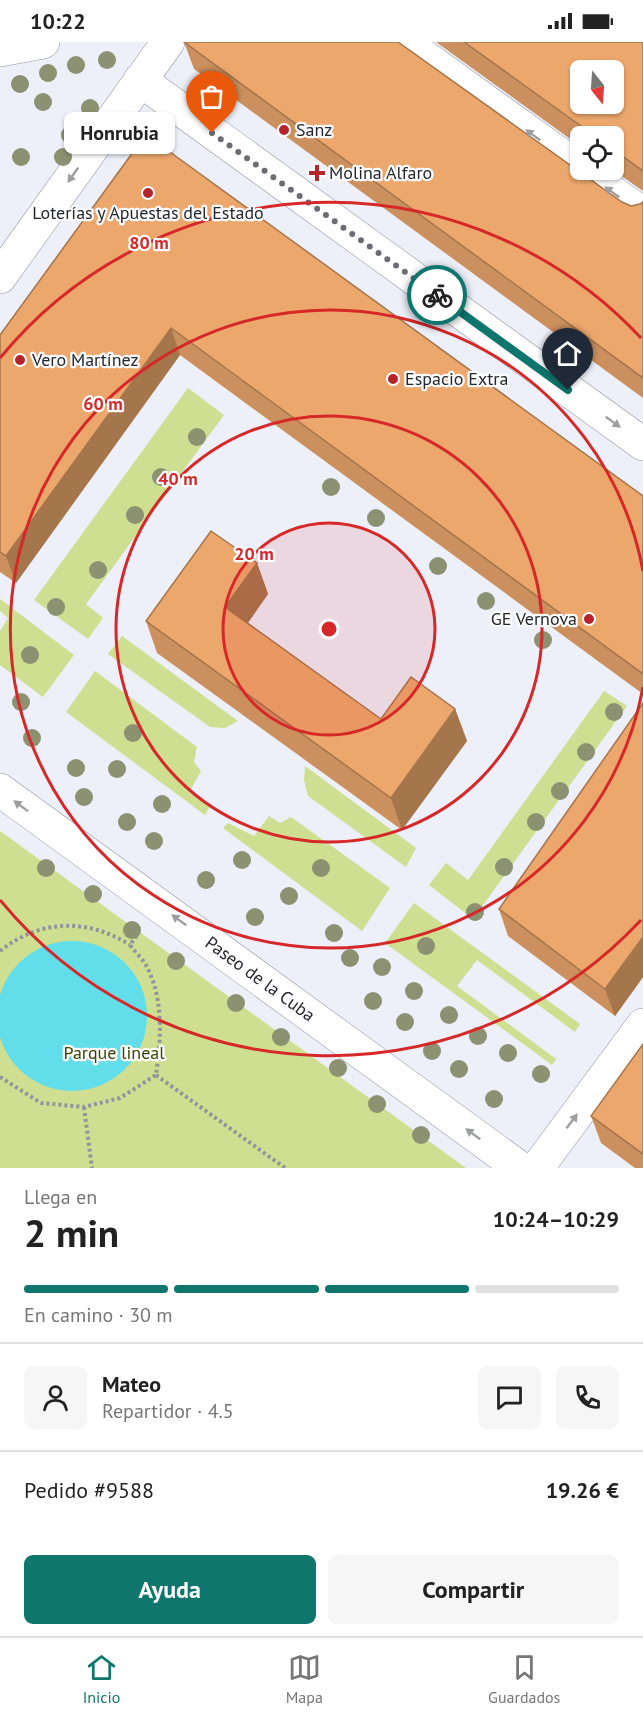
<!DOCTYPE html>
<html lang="es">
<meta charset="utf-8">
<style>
:root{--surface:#fff;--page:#f6f6f6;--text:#222;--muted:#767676;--line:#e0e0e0;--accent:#0f766e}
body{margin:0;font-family:"PT Sans",sans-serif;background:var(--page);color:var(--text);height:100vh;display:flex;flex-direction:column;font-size:22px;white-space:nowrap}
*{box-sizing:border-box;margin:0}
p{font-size:20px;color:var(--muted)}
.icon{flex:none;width:33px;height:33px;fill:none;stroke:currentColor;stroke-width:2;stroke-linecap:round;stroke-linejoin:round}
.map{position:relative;height:1126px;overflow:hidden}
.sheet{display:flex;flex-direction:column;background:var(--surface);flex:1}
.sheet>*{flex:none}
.needle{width:39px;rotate:163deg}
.controls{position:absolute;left:570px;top:18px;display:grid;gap:12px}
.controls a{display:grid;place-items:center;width:54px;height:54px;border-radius:9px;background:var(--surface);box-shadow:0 2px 4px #0004;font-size:30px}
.pin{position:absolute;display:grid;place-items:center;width:51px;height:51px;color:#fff;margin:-62px -26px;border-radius:50% 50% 50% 0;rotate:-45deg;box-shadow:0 0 6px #0007}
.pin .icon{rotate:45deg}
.courier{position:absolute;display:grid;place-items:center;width:60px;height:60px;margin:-30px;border:4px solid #0f766e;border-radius:50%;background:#fff;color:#222;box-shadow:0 2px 8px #0007}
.bubble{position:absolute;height:42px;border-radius:9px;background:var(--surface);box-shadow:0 2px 4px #0004;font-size:20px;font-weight:600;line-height:42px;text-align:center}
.overview em{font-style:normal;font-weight:600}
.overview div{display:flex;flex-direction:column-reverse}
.overview{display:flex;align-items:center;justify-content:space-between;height:102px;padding:0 24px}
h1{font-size:39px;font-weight:600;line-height:45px}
.bar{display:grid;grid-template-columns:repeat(4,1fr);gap:9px 6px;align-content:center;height:72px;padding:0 24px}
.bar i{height:8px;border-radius:4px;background:var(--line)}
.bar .selected{background:var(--accent)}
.bar p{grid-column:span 4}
.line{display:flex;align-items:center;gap:15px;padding:0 24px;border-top:2px solid var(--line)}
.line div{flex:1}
.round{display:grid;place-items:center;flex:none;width:63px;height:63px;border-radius:9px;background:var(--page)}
.action{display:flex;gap:12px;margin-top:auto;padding:12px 24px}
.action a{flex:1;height:69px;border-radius:9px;background:var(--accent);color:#fff;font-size:24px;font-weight:600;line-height:69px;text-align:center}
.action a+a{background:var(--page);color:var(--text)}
.status{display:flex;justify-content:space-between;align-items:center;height:42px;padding:0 30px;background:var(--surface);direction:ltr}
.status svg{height:16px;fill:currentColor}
.menu{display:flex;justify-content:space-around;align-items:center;height:84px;border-top:2px solid var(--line);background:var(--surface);font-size:16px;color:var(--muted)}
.menu a{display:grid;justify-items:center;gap:3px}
.menu .selected{color:var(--accent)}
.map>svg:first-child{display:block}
</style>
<div class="status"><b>10:22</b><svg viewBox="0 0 49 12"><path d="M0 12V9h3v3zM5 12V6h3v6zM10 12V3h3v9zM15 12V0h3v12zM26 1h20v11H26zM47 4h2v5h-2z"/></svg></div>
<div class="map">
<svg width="643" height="1126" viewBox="0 0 643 1126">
<rect width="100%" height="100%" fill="#edeff9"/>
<path fill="#cedf91" d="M188,346L224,373L86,562L103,576L88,597L34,558Z
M0,557L74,613L43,655L0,623V589L8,576L0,569Z
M122,594L238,679L225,686L210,685L108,612Z
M95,629L197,705L194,720L201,729L190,749L210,764L205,773L66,670Z
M604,649L627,664L473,877L429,843L446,821L468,838Z
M305,724L416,806L406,825L308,754L304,738Z
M269,774L280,781L291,775L390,846L362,889L223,786L228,781L254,794Z
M0,789L466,1126H0Z
M414,861L580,982L575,990L477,918L457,944L556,1017L552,1023L385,901Z"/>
<path fill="#61dee9" d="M-3 974a75 75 0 1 1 150 0a75 75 0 1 1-150 0Z"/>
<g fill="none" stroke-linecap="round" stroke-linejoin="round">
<g stroke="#92949d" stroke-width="34">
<path id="minor" d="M404,0L580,127
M0,8L43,0
M140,38L643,402
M581,128L643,172
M0,235L168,0
M537,1126L643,983"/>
</g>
<g stroke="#92949d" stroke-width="34">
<path id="major" d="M0,748L520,1126"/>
</g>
<path stroke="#93949b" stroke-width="4" stroke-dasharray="3 3" stroke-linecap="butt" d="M0,909C40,877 88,876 130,903
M156,1033L285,1126
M0,1035L41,1061L84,1065L120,1056L156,1033C161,998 164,958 147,925C143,917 135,910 130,903L139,890
M84,1065L92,1126"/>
<use href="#minor" stroke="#fff" stroke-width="33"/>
<use href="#major" stroke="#fff" stroke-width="33"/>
</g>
<g fill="#8b9171">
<circle cx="107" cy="18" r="9"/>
<circle cx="76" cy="23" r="9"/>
<circle cx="48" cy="31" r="9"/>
<circle cx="20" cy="42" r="9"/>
<circle cx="43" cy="60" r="9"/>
<circle cx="90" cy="66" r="9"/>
<circle cx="70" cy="93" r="9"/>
<circle cx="21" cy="115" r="9"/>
<circle cx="63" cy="115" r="9"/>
<circle cx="197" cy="395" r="9"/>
<circle cx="161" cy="435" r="9"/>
<circle cx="331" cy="445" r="9"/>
<circle cx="135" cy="473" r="9"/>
<circle cx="376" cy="476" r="9"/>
<circle cx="438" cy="524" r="9"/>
<circle cx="98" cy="528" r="9"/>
<circle cx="486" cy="559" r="9"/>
<circle cx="56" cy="565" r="9"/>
<circle cx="543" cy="598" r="9"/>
<circle cx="30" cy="613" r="9"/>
<circle cx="21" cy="660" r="9"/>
<circle cx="614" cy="670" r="9"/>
<circle cx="133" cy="691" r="9"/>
<circle cx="32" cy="696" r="9"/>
<circle cx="586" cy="710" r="9"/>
<circle cx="76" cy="726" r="9"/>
<circle cx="117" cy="727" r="9"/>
<circle cx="560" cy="749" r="9"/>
<circle cx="84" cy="755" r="9"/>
<circle cx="162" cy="762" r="9"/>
<circle cx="127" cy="780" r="9"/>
<circle cx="536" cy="780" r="9"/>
<circle cx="154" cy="799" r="9"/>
<circle cx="242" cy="818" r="9"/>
<circle cx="504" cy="825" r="9"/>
<circle cx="46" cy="826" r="9"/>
<circle cx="321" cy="826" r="9"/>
<circle cx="206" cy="838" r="9"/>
<circle cx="93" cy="852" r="9"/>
<circle cx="289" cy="854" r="9"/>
<circle cx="475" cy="870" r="9"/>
<circle cx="255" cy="875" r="9"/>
<circle cx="132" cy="888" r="9"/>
<circle cx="334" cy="891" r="9"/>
<circle cx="426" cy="904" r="9"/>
<circle cx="350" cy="916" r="9"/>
<circle cx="176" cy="919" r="9"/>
<circle cx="382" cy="925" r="9"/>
<circle cx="414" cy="949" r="9"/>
<circle cx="373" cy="959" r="9"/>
<circle cx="236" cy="961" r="9"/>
<circle cx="449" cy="973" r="9"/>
<circle cx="405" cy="980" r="9"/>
<circle cx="478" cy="994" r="9"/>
<circle cx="281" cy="995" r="9"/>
<circle cx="432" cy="1009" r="9"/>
<circle cx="508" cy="1011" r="9"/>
<circle cx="338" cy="1026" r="9"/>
<circle cx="459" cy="1027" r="9"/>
<circle cx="541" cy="1032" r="9"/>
<circle cx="494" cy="1057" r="9"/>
<circle cx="377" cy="1062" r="9"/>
<circle cx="421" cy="1093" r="9"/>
</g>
<path fill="#cb905d" d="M184,0L631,164L640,162L643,160V356L194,27Z
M436,0H643V149L613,128L614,94H580V104Z
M136,106L643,454V652L180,313L16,541L0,530V293Z
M257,521L268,552L248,581L381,677L455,667L467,699L402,788L157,611L146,579Z
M643,661V935L615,974L508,894L499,867Z
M643,1002V1126H635L601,1101L591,1074Z"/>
<path fill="#a5754c" d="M171,286L180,313L16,541L6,514Z
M257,521L268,552L237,596L225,565Z
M455,667L467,699L402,788L391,756Z
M643,895V935L615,974L605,947Z"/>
<path fill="#eca76c" stroke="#a5754c" stroke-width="1.5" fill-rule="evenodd" d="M184,0H398L622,160L631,164L640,162L643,160V336Z
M464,0H643V129L614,108V94H595ZM580,28H614V62H580Z
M159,102L643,454V632L171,286L6,514L0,510V293L136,106Z
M211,489L257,521L225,565L381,677L411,635L455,667L391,756L146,579Z
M643,661V895L605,947L499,867Z
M643,1002V1112L591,1074Z"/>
<defs><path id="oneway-solid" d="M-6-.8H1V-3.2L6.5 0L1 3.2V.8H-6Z" transform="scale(1.5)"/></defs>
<g fill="#9d9e9f">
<use href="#oneway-solid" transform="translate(533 93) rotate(-144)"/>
<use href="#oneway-solid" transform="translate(73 133) rotate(125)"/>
<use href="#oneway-solid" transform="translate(612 150) rotate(-144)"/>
<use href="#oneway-solid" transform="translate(613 380) rotate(36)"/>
<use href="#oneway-solid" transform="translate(21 764) rotate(-143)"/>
<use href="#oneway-solid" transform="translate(179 878) rotate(-144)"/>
<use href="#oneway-solid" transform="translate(572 1079) rotate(-53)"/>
<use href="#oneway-solid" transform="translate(473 1092) rotate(-144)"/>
</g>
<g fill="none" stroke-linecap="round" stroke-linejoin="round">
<path stroke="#6c6d72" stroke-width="6" stroke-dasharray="0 10.8" d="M212,91L437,253"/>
<path stroke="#0f766e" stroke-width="8" d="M437,253L568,348"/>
</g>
<circle cx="329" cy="587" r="106" fill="#d62828" fill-opacity=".12"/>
<g fill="none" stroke="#d62828" stroke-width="3">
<circle cx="329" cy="587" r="106"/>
<circle cx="329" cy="587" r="213"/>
<path d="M643 645A319 319 0 1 1 643 529"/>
<path d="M641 878A426 426 0 0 1 0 858M0 316A426 426 0 0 1 641 296"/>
</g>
<g fill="#b5242b" stroke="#fdfdff" stroke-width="2">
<circle cx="284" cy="88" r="6"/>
<path d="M314 122h6v6h6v6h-6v6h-6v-6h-6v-6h6z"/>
<circle cx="148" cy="151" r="6"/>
<circle cx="20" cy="318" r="6"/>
<circle cx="393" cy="337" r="6"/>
<circle cx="589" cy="577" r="6"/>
</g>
<g text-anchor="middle" stroke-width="4.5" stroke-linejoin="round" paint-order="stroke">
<g font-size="18" fill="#26272a" stroke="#fdfdff" text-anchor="start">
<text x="296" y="94">Sanz</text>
<text x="329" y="137">Molina Alfaro</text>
<text x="148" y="177" text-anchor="middle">Loterías y Apuestas del Estado</text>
<text x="32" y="324">Vero Martínez</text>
<text x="405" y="343">Espacio Extra</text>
<text x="577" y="583" text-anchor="end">GE Vernova</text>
</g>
<g font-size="18" fill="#26272a" stroke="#fdfdff">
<text transform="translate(260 937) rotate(36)" y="6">Paseo de la Cuba</text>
</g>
<g font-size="18" fill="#3a4401" stroke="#fdfdff">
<text x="114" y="1017">Parque lineal</text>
</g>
</g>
<circle cx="329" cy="587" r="9" fill="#d62828" stroke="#fdfdff" stroke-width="3"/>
<g font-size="18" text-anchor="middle" font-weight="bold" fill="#d62828" stroke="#fdfdff" stroke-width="4.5" stroke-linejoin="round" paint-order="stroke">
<text x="149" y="207">80 m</text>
<text x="103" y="368">60 m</text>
<text x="178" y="443">40 m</text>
<text x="254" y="518">20 m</text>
</g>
</svg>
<div class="controls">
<a><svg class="needle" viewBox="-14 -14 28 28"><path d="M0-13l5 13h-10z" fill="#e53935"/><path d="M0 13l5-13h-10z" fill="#767676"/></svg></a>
<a><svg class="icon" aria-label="locate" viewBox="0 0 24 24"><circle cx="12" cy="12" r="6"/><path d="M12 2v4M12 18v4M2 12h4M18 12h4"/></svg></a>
</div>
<div class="pin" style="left:212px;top:91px;background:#ea580c"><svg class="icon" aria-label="bag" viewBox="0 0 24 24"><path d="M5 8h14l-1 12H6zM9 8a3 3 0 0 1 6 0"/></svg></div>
<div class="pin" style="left:568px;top:348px;background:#1f2937"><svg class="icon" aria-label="home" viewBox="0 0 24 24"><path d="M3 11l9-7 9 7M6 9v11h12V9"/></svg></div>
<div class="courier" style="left:437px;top:253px"><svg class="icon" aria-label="bike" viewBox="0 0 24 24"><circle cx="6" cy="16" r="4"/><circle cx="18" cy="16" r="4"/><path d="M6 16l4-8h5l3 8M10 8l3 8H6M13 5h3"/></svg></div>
<div class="bubble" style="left:64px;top:70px;width:111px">Honrubia</div>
</div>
<section class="sheet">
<div class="overview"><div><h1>2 min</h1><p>Llega en</p></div><em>10:24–10:29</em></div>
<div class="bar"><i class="selected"></i><i class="selected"></i><i class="selected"></i><i></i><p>En camino · 30 m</p></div>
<div class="line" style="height:108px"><a class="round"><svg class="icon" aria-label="person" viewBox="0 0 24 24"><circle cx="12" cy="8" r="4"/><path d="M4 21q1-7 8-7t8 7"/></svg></a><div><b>Mateo</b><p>Repartidor · 4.5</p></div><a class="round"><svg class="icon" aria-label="chat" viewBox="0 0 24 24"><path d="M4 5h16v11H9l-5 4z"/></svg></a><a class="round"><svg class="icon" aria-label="phone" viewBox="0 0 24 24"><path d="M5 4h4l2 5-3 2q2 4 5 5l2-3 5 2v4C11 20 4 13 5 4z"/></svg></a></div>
<div class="line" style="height:78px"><div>Pedido #9588</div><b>19.26 €</b></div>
<div class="action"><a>Ayuda</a><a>Compartir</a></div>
</section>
<nav class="menu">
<a class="selected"><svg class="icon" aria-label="home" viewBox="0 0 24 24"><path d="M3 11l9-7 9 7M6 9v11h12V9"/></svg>Inicio</a>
<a><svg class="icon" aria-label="map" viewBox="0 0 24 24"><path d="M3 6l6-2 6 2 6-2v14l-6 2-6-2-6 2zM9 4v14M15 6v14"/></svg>Mapa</a>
<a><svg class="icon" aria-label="saved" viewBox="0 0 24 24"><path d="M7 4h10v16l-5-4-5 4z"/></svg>Guardados</a>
</nav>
